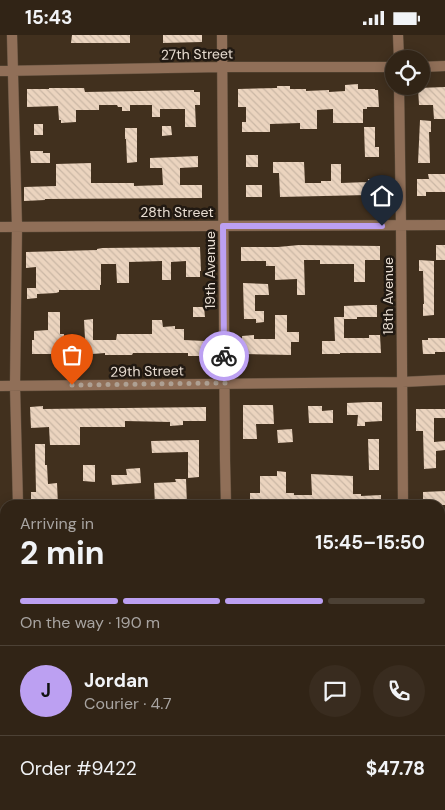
<!DOCTYPE html>
<meta charset="utf-8">
<style>
:root{--surface:#312416;--page:#392c1f;--text:#f1f3f6;--muted:#a8a4a1;--line:#4c4135;--accent:#bca0f2}
body{margin:0;font-family:"DM Sans",sans-serif;background:var(--page);color:var(--text);height:100vh;display:flex;flex-direction:column;font-size:19px;white-space:nowrap}
*{box-sizing:border-box;margin:0}
p{font-size:16px;color:var(--muted)}
.icon{flex:none;width:28px;height:28px;fill:none;stroke:currentColor;stroke-width:2;stroke-linecap:round;stroke-linejoin:round}
.map{position:relative;flex:1;overflow:hidden}
.details{position:absolute;left:0px;top:465px;width:445px;height:310px;display:flex;flex-direction:column;background:var(--surface);border-radius:15px 15px 0 0;box-shadow:0 2px 12px #0003,0 0 0 1px var(--line)}
.details>*{flex:none}
.tools{position:absolute;left:385px;top:15px;display:grid;gap:10px}
.tools a{display:grid;place-items:center;width:45px;height:45px;border-radius:50%;background:var(--surface);box-shadow:0 2px 12px #0003,0 0 0 1px var(--line);font-size:25px}
.pin{position:absolute;display:grid;place-items:center;width:42px;height:42px;color:#fff;margin:-51px -21px;border-radius:50% 50% 50% 0;rotate:-45deg;box-shadow:0 0 5px #0007}
.pin .icon{rotate:45deg}
.courier{position:absolute;display:grid;place-items:center;width:50px;height:50px;margin:-25px;border:4px solid #bca0f2;border-radius:50%;background:#fff;color:#222;box-shadow:0 1px 6px #0007}
.headline em{font-style:normal;font-weight:700}
.headline div{display:flex;flex-direction:column-reverse}
.headline{display:flex;align-items:center;justify-content:space-between;height:85px;padding:0 20px}
h1{font-size:32px;font-weight:700;line-height:38px}
.bar{display:grid;grid-template-columns:repeat(4,1fr);gap:8px 5px;align-content:center;height:60px;padding:0 20px}
.bar i{height:6px;border-radius:4px;background:var(--line)}
.bar .current{background:var(--accent)}
.bar p{grid-column:span 4}
.line{display:flex;align-items:center;gap:12px;padding:0 20px;border-top:1px solid var(--line)}
.line div{flex:1}
.round{display:grid;place-items:center;flex:none;width:52px;height:52px;border-radius:26px;background:var(--page)}
.status{display:flex;justify-content:space-between;align-items:center;height:35px;padding:0 25px;background:var(--surface);direction:ltr}
.status svg{height:14px;fill:currentColor}
.map>svg:first-child{display:block}
</style>
<div class="status"><b>15:43</b><svg viewBox="0 0 49 12"><path d="M0 12V9h3v3zM5 12V6h3v6zM10 12V3h3v9zM15 12V0h3v12zM26 1h20v11H26zM47 4h2v5h-2z"/></svg></div>
<div class="map">
<svg width="445" height="775" viewBox="0 0 445 775">
<defs>
<pattern id="building-back-hatch" width="6" height="6" patternUnits="userSpaceOnUse" patternTransform="scale(1.25)"><rect width="6" height="6" fill="#ebd4bf"/><path d="M-1 5l2 2M0 0l6 6M5-1l2 2" fill="none" stroke="#cab7a5"/></pattern>
</defs>
<rect width="100%" height="100%" fill="#41301e"/>
<path fill="url(#building-back-hatch)" d="M72,0H130V8H71Z
M163,0H202V7L163,8Z
M358,49V54H375V55H378L379,72H367V74H363V88H333V74L317,75V94H300V88L270,89V97H242V87H246V72H238V54L277,53V51H290V54H306V56L329,55V57L345,56V50Z
M445,52V84H434L433,70H419L418,53Z
M49,53H84L85,57L194,55V57H200V70H195L196,92H185V74H160V82H152V70H130V76H122V72H118L117,70H99V75H76V87L61,88V85H59L58,71L27,72V54H49Z
M420,85L431,86V97H429L430,128H418Z
M34,89H43V100H34Z
M162,91H171L172,100L162,101Z
M364,92H375V112H379V122H365Z
M125,93H137V127L127,128L126,104H125Z
M30,116H43V118H50V128H31Z
M246,120H258V132H246Z
M198,121V132L180,133V150H202V163L45,164V165L24,166V152L56,151V129L91,128V148H134V151L163,150L162,133H150V123Z
M273,127H304L305,148H321V146H331V129H341V148L368,147V144H379L378,162H368V160L280,162L279,138H273Z
M428,139H445V157H426V161H417V144H429Z
M246,150H262V162H246Z
M299,210L380,211V225H365V247H354V229H320V225H304L305,260H297V244L275,245V231H266V226H241V212H278Z
M436,210H445V225H436Z
M200,212L201,236H200V242H186V226L171,227V245H162V226L129,227V248H117L116,229H101V250H100V255H59V257L56,258L37,259V263L27,264V253H36V232L26,233V217L97,215V214L102,213Z
M419,225L434,226V280L423,281V269H424L423,236H419Z
M243,248L268,249L269,260H255V276H264V287L256,288V284H244Z
M367,270H377V282H357V284H344V271Z
M193,272H204L205,282H193Z
M48,277H60V299H64V304H85L84,285L93,284V305H116L117,299H152V285H162L163,292L175,291V294H184V305L205,306L203,321H188V318H133L132,320H105V318L80,320L63,318V322L53,321V319H32V305H34V296L48,295Z
M275,280H287V297H299V307H291V320L242,319V301L254,300V304H275Z
M334,282H344V303H369V300H380L381,318H340V319H322V306H335Z
M428,303H445V317H435V319H423L422,305H428Z
M368,367H382V386L365,387V391H357L358,380H347V368Z
M243,370H273L274,389H256L257,404H243Z
M43,371V374L206,372V386H183V390L170,391V387L125,386V392H80V410H50L49,392L31,393L30,372Z
M308,371H322V376L333,375V388H309Z
M416,374H445V383H434V407L445,406V415L436,416V433L424,434L423,396H416Z
M292,394L293,407L278,408L277,395Z
M368,404H379V435H369Z
M199,405V442L188,443V417L152,418L151,406Z
M35,409H45V430H47L48,449L57,448L58,470H31V457H36Z
M83,430H95V447L83,446Z
M140,433L141,448L112,450L111,440H127L126,434Z
M277,436L286,437V458H294V460H312L311,439L353,441V459H361V461L381,460V470H250V458H260V441H277Z
M175,444H186L187,470H155L154,448L176,447Z
M445,456V470H423V457Z"/>
<g fill="none" stroke-linecap="round" stroke-linejoin="round">
<g stroke="#5c4c3b" stroke-width="11">
<path id="street" d="M12,0L17,192L15,351L18,470
M222,0L225,425L226,470
M398,0L399,24
M421,32L445,31
M0,36L222,32H394
M399,51L401,191L403,470
M0,192L445,190
M0,351L402,347L445,345
M440,504H445
M0,507H5
M440,660H445
M0,663H5
M233,770V775
M406,770V775
M17,775V770"/>
</g>
<use href="#street" stroke="#906f58" stroke-width="10"/>
</g>
<g fill="none" stroke-linecap="round" stroke-linejoin="round">
<path stroke="#aea093" stroke-width="5" stroke-dasharray="0 9" d="M72,350L225,348L224,321"/>
<path stroke="#bca0f2" stroke-width="6" d="M224,321L223,191H382"/>
</g>
<g text-anchor="middle" stroke-width="5" stroke-linejoin="round" paint-order="stroke">
<g font-size="14" fill="#e8ddd2" stroke="#211912">
<text transform="translate(197 19) rotate(-1)" y="5">27th Street</text>
<text x="177" y="182">28th Street</text>
<text transform="translate(210 235) rotate(-90)" y="5">19th Avenue</text>
<text transform="translate(388 261) rotate(-90)" y="5">18th Avenue</text>
<text transform="translate(147 336) rotate(-1)" y="5">29th Street</text>
</g>
</g>
</svg>
<div class="tools">
<a><svg class="icon" aria-label="locate" viewBox="0 0 24 24"><circle cx="12" cy="12" r="6"/><path d="M12 2v4M12 18v4M2 12h4M18 12h4"/></svg></a>
</div>
<div class="pin" style="left:72px;top:350px;background:#ea580c"><svg class="icon" aria-label="bag" viewBox="0 0 24 24"><path d="M5 8h14l-1 12H6zM9 8a3 3 0 0 1 6 0"/></svg></div>
<div class="pin" style="left:382px;top:191px;background:#1f2937"><svg class="icon" aria-label="home" viewBox="0 0 24 24"><path d="M3 11l9-7 9 7M6 9v11h12V9"/></svg></div>
<div class="courier" style="left:224px;top:321px"><svg class="icon" aria-label="bike" viewBox="0 0 24 24"><circle cx="6" cy="16" r="4"/><circle cx="18" cy="16" r="4"/><path d="M6 16l4-8h5l3 8M10 8l3 8H6M13 5h3"/></svg></div>
<section class="details">
<div class="headline"><div><h1>2 min</h1><p>Arriving in</p></div><em>15:45–15:50</em></div>
<div class="bar"><i class="current"></i><i class="current"></i><i class="current"></i><i></i><p>On the way · 190 m</p></div>
<div class="line" style="height:90px"><b class="round" style="background:var(--accent);color:#111">J</b><div><b>Jordan</b><p>Courier · 4.7</p></div><a class="round"><svg class="icon" aria-label="chat" viewBox="0 0 24 24"><path d="M4 5h16v11H9l-5 4z"/></svg></a><a class="round"><svg class="icon" aria-label="phone" viewBox="0 0 24 24"><path d="M5 4h4l2 5-3 2q2 4 5 5l2-3 5 2v4C11 20 4 13 5 4z"/></svg></a></div>
<div class="line" style="height:65px"><div>Order #9422</div><b>$47.78</b></div>
</section>
</div>
